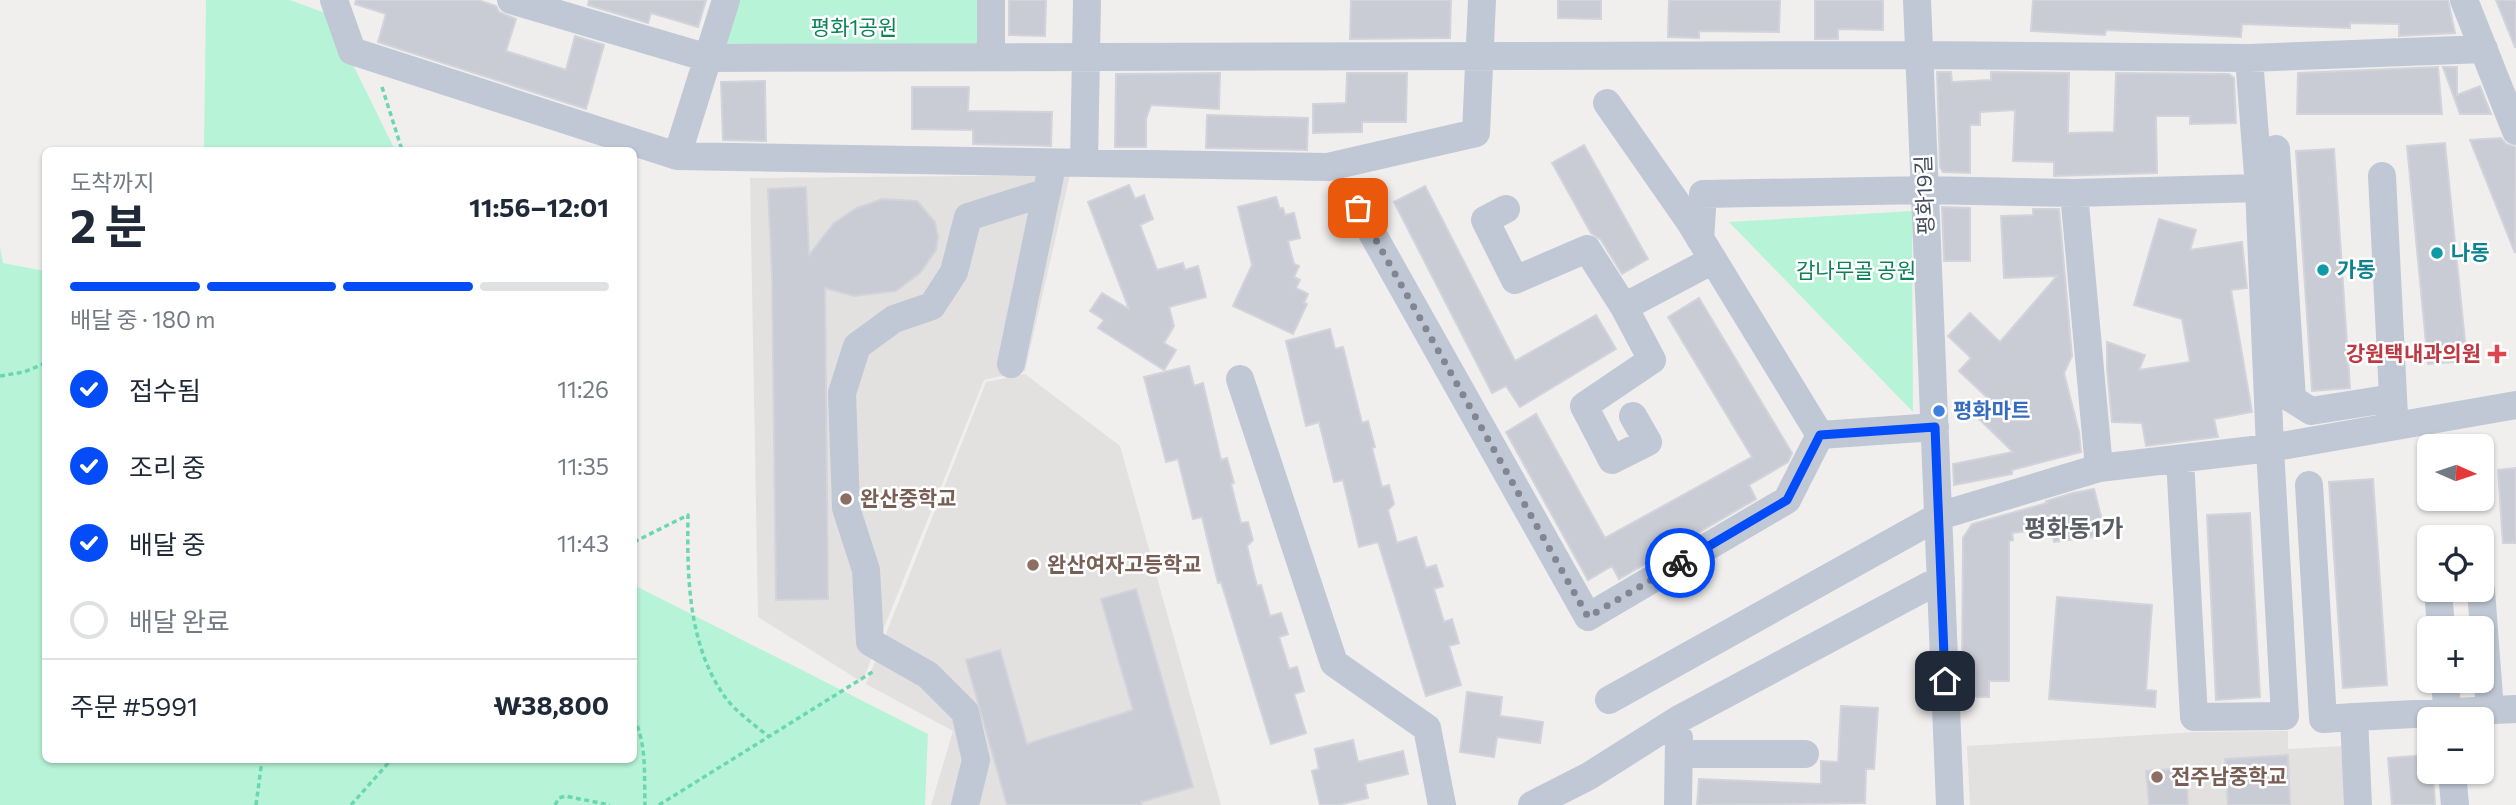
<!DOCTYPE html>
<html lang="ko">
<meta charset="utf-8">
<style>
:root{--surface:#fff;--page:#f2f2f3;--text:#1f2937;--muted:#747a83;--line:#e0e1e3;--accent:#034cf7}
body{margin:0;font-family:Commissioner,"Noto Sans KR",sans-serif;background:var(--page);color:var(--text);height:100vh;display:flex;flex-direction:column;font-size:26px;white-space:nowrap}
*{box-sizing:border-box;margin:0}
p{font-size:23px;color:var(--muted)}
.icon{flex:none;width:38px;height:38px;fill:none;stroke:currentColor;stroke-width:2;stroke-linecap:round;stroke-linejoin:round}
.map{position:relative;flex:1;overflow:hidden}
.panel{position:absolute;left:42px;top:147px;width:595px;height:616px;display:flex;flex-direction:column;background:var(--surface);border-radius:10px;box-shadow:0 2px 5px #0004}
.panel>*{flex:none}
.needle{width:46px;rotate:93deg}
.buttons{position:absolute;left:2417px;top:434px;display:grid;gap:14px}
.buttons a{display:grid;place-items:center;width:77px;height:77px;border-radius:10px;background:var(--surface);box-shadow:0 2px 5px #0004;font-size:35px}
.pin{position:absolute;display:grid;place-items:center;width:60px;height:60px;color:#fff;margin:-30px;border-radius:14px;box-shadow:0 4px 10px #0006}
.courier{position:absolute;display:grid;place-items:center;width:70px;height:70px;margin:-35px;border:5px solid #034cf7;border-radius:50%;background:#fff;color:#222;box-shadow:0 2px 9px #0007}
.summary em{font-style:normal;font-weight:700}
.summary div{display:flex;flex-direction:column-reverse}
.summary{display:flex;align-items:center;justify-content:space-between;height:119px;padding:0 28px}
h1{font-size:46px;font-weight:700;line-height:52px}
.bar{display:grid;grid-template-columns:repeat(4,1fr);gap:10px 7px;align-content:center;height:84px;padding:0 28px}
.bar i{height:9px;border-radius:5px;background:var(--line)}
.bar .active{background:var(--accent)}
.bar p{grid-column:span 4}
.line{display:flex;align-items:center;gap:18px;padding:0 28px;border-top:2px solid var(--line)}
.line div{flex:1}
ol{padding:0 28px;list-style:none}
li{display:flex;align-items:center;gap:21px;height:77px}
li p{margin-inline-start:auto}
li .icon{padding:7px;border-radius:50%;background:var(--accent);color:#fff;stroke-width:4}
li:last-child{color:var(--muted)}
li i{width:38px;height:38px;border:4px solid var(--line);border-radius:50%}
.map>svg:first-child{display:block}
</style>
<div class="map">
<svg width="2516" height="805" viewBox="0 0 2516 805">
<rect width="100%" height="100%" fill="#f1efee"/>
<path fill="#e3e0e0" d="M1070,175L1025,371L984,380L862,682L758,617L750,178Z
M1025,374L1120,446L1221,805H931L953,731L866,684L986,382Z
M2288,731V749L2344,746L2346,805H1970L1967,746L2196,732Z"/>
<path fill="#b7f4d7" d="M206,0H290L328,14L395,150H204Z
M726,0H991V57L708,58Z
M1912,211L1913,412L1729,222Z
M0,247L3,263L45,271L46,760H634V585L928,734L925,805H0Z"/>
<path fill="#caccd5" stroke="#d2d3db" stroke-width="2" d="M356,0H478L496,6L499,12L516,19L506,51L566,70L575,36L604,45L586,109L378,42L386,14L355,4Z
M589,0H706L698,27L651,13L648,23L588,5Z
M1009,0H1046L1045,36L1009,35Z
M1351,0H1451L1450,38L1350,39Z
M1558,0H1601V19L1558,18Z
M1669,0H1780L1779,32L1699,31V38L1668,37Z
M1815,0H1883V30L1838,29V39H1815Z
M2033,0H2448L2455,33L2399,36V24L2350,23V28L2242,24L2241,37L2106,30L2105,35L2031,31Z
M2496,0H2516V47H2515Z
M2438,67L2442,114H2297L2298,73Z
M2443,67H2457V95L2480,86L2491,114H2460Z
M1937,72H1951L1952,82L1991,80V72L2069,73L2068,133L2114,132L2116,73L2229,74L2234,78L2236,123L2190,124V116H2156L2157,173L2054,176V162L2013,161L2015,110L1980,112V125H1970V173L1943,172L1940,167Z
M1220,73L1219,109L1151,105L1146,119V147H1115L1116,74Z
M1347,73H1407L1406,122H1362V132L1313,133V104L1346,103Z
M765,81L766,141L723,140L721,82Z
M912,87H969L968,111L1052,112L1051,146L973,144V130L912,129Z
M1207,115L1308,118L1307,150L1206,148Z
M2501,138L2506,144L2516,147L2515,253L2470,140Z
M2445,143L2467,361L2428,364L2407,146Z
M1584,145L1648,259L1622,274L1601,240L1591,233L1552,163Z
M2334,149L2350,388L2312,391L2296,151Z
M1129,185L1135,199L1144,195L1153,219L1140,225L1157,270L1183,263L1185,270L1198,266L1206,297L1169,307L1174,326L1164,343L1176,350L1164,370L1098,328L1104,320L1090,311L1102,293L1129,309L1088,202Z
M1425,186L1515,361L1596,315L1616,349L1520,407L1506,386L1492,393L1394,202Z
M806,187L809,255L834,223L857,208L882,199L917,201L935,222L938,237L936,250L920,273L896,291L854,296L825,288L828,599L776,600L772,274L768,189Z
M1276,197L1280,209L1283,208L1285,215L1294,213L1300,238L1288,241L1294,264L1299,266L1294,277L1300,280L1296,288L1308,294L1304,303L1307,304L1293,334L1233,306L1252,265L1238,207Z
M1942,207L1970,208V261H1944Z
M2033,209H2059L2072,356L2064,373L2079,432L2081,452L2012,470V474L1954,485L1953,464L2013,452L1979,419L1994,404L1959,371L1971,358L1948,336L1970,313L2000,342L2057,276L2004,278L2001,216L2033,215Z
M2159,219L2196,230L2190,250L2242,242L2247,288L2231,290L2252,412L2214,419L2218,437L2146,446L2142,423L2112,422L2107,369V342L2145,355L2139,370L2190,362L2182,319L2134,305Z
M1699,298L1792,453L1788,462L1749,485L1756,499L1619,579L1612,566L1588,580L1506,432L1536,414L1605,538L1752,457L1668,317Z
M1330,329L1335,349L1343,347L1362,423L1368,421L1375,447L1372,448L1382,487L1389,485L1394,504L1388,510L1397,543L1416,537L1426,568L1436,565L1443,586L1434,589L1444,622L1452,619L1459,643L1449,646L1461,685L1426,696L1378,542L1359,547L1343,480L1334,482L1319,422L1306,426L1286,341Z
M1189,366L1194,386L1203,383L1221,460L1227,458L1234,483L1231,484L1241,523L1248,522L1253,540L1247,546L1257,586L1261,585L1270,616L1281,613L1288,634L1279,637L1289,669L1297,667L1304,691L1294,694L1306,733L1271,744L1221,582L1218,583L1202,517L1193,519L1178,459L1166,462L1144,377Z
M2516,468V543H2503L2498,470Z
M2373,479L2387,685L2343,688L2329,482Z
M2094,489L2102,520L2100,536L2054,542L2052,528L2012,533L2013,540L2009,541V681H1989V697H1977L1969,691L1962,677L1963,538L1972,524L2047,503L2046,501L2073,493Z
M2250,513L2260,697L2216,700L2207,515Z
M1136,589L1193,787L1141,802L1142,805H1007L966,660L1000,650L1027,744L1133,710L1101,599Z
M2057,597L2152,605L2146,690L2156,691L2155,707L2049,699Z
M1467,692L1502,697L1500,716L1543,722L1540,743L1497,737L1494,757L1460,752Z
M1841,706L1878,708L1874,769H1866L1865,803L1697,805L1699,779L1821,784V761L1838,762Z
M1353,740L1358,762L1403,751L1408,774L1365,784L1368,798L1338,805H1320L1312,771L1319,769L1315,749Z
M2288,755L2290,805H2228L2225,759Z
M2429,755V772H2433L2435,805H2392L2388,758Z
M2186,768L2188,805H2149L2146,771Z"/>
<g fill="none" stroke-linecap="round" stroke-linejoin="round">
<path stroke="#6bd7b0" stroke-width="3.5" stroke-dasharray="5 3.5" stroke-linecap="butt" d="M382,87L402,150
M0,376L24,372L46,363
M634,542L688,515C687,577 688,645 725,697C736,712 755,725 769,737
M634,718C647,744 644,777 645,805
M256,805L262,760
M351,805L391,760
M555,805L559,798L565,796L610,805
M659,805L874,671"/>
<path stroke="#c0c8d5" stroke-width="28" d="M334,0L352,51L677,156L1328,167L1476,133L1482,0
M511,0L708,58L1920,55L2249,58L2484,49
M1917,0L1950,805
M2464,0L2516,131
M991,57V0
M1607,103L1690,222L1820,435
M2276,149L2292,399L2311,411L2393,398
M677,156L726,0
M1084,163L1087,0
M2382,176L2394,416
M2074,193L2099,468
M1358,208L1588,617L1787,500L1820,435L1935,427
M1506,209L1485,220L1515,280L1587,249L1624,307L1713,260
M1700,239L1703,194L1925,190L2074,193L2259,188
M1624,307L1652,360L1584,406L1612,460L1648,442L1633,416
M1011,364L1050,176
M1240,379L1334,663L1427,728L1442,805
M2180,459L2194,717L2285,716L2270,448L2259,188L2249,58
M2309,485L2323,719L2354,717L2358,805
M2438,590L2441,628
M2481,590L2490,710
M2445,681L2448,719
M1609,700L1939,516L2099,468L2270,448L2516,405
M2354,717L2516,709
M1679,754H1805
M2452,772L2455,805
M965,805L976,760L965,712L928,675L870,642L866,570L846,508L842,393L857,346L894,319L932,306L954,272L968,217L1047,192
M1532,805L1589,776L1679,719L1941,579
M1678,805L1679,738"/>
</g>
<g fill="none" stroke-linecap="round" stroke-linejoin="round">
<path stroke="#818690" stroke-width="7" stroke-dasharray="0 12.6" d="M1358,208L1588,617L1680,563"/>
<path stroke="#034cf7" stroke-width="9" d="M1680,563L1787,500L1820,435L1935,427L1945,681"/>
</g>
<g fill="#0f9aa8" stroke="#fff" stroke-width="2.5">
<circle cx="2437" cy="253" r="7"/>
<circle cx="2323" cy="270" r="7"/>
</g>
<path fill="#e0444e" stroke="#fff" stroke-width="2.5" d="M2493.5 343.5h7v7h7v7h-7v7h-7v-7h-7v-7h7z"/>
<circle fill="#3f7fe0" stroke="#fff" stroke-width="2.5" cx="1939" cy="411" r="7"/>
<g fill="#8d6e63" stroke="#fff" stroke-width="2.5">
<circle cx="846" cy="499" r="7"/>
<circle cx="1033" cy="565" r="7"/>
<circle cx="2157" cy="777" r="7"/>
</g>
<g text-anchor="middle" stroke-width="5" stroke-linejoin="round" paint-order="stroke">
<g font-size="21" fill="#0b8357" stroke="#fff">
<text x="854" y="35">평화1공원</text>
<text x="1856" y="278">감나무골 공원</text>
</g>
<g font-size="21" fill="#444e5e" stroke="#fff">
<text transform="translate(1925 195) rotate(-92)" y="7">평화19길</text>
</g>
<g font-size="21" font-weight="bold" fill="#0d838f" stroke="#fff" text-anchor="start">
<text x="2451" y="260">나동</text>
<text x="2337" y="277">가동</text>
</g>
<g font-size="21" font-weight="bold" fill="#be3a42" stroke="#fff" text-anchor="end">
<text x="2481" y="361">강원택내과의원</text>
</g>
<g font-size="21" font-weight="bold" fill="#366cbe" stroke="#fff" text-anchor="start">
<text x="1953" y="418">평화마트</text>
</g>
<g font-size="21" font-weight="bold" fill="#785e54" stroke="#fff" text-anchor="start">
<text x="860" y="506">완산중학교</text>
<text x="1047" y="572">완산여자고등학교</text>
<text x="2171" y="784">전주남중학교</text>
</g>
<g font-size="24" font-weight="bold" fill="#5a5d64" stroke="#fff">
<text x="2074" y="537">평화동1가</text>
</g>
</g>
</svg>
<div class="buttons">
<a><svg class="needle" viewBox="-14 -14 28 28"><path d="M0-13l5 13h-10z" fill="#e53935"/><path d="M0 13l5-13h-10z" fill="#747a83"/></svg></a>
<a><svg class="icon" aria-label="locate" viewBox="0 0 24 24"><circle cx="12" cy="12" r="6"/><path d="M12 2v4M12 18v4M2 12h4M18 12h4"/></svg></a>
<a>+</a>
<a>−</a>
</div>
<div class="pin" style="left:1358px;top:208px;background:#ea580c"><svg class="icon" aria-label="bag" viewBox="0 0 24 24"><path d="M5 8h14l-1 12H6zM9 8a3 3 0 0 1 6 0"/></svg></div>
<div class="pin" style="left:1945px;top:681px;background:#1f2937"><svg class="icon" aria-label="home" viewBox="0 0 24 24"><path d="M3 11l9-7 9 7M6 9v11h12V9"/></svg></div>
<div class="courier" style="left:1680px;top:563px"><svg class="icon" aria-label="bike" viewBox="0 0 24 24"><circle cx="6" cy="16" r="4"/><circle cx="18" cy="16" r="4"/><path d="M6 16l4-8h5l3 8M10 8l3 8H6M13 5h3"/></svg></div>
<section class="panel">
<div class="summary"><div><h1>2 분</h1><p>도착까지</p></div><em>11:56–12:01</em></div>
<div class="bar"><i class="active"></i><i class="active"></i><i class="active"></i><i></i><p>배달 중 · 180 m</p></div>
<ol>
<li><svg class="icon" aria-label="check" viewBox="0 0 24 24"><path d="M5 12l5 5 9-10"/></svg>접수됨<p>11:26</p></li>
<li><svg class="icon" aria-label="check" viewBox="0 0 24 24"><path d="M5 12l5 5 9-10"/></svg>조리 중<p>11:35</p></li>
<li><svg class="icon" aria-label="check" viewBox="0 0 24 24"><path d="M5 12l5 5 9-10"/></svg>배달 중<p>11:43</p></li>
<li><i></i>배달 완료</li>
</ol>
<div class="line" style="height:91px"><div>주문 #5991</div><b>₩38,800</b></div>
</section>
</div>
